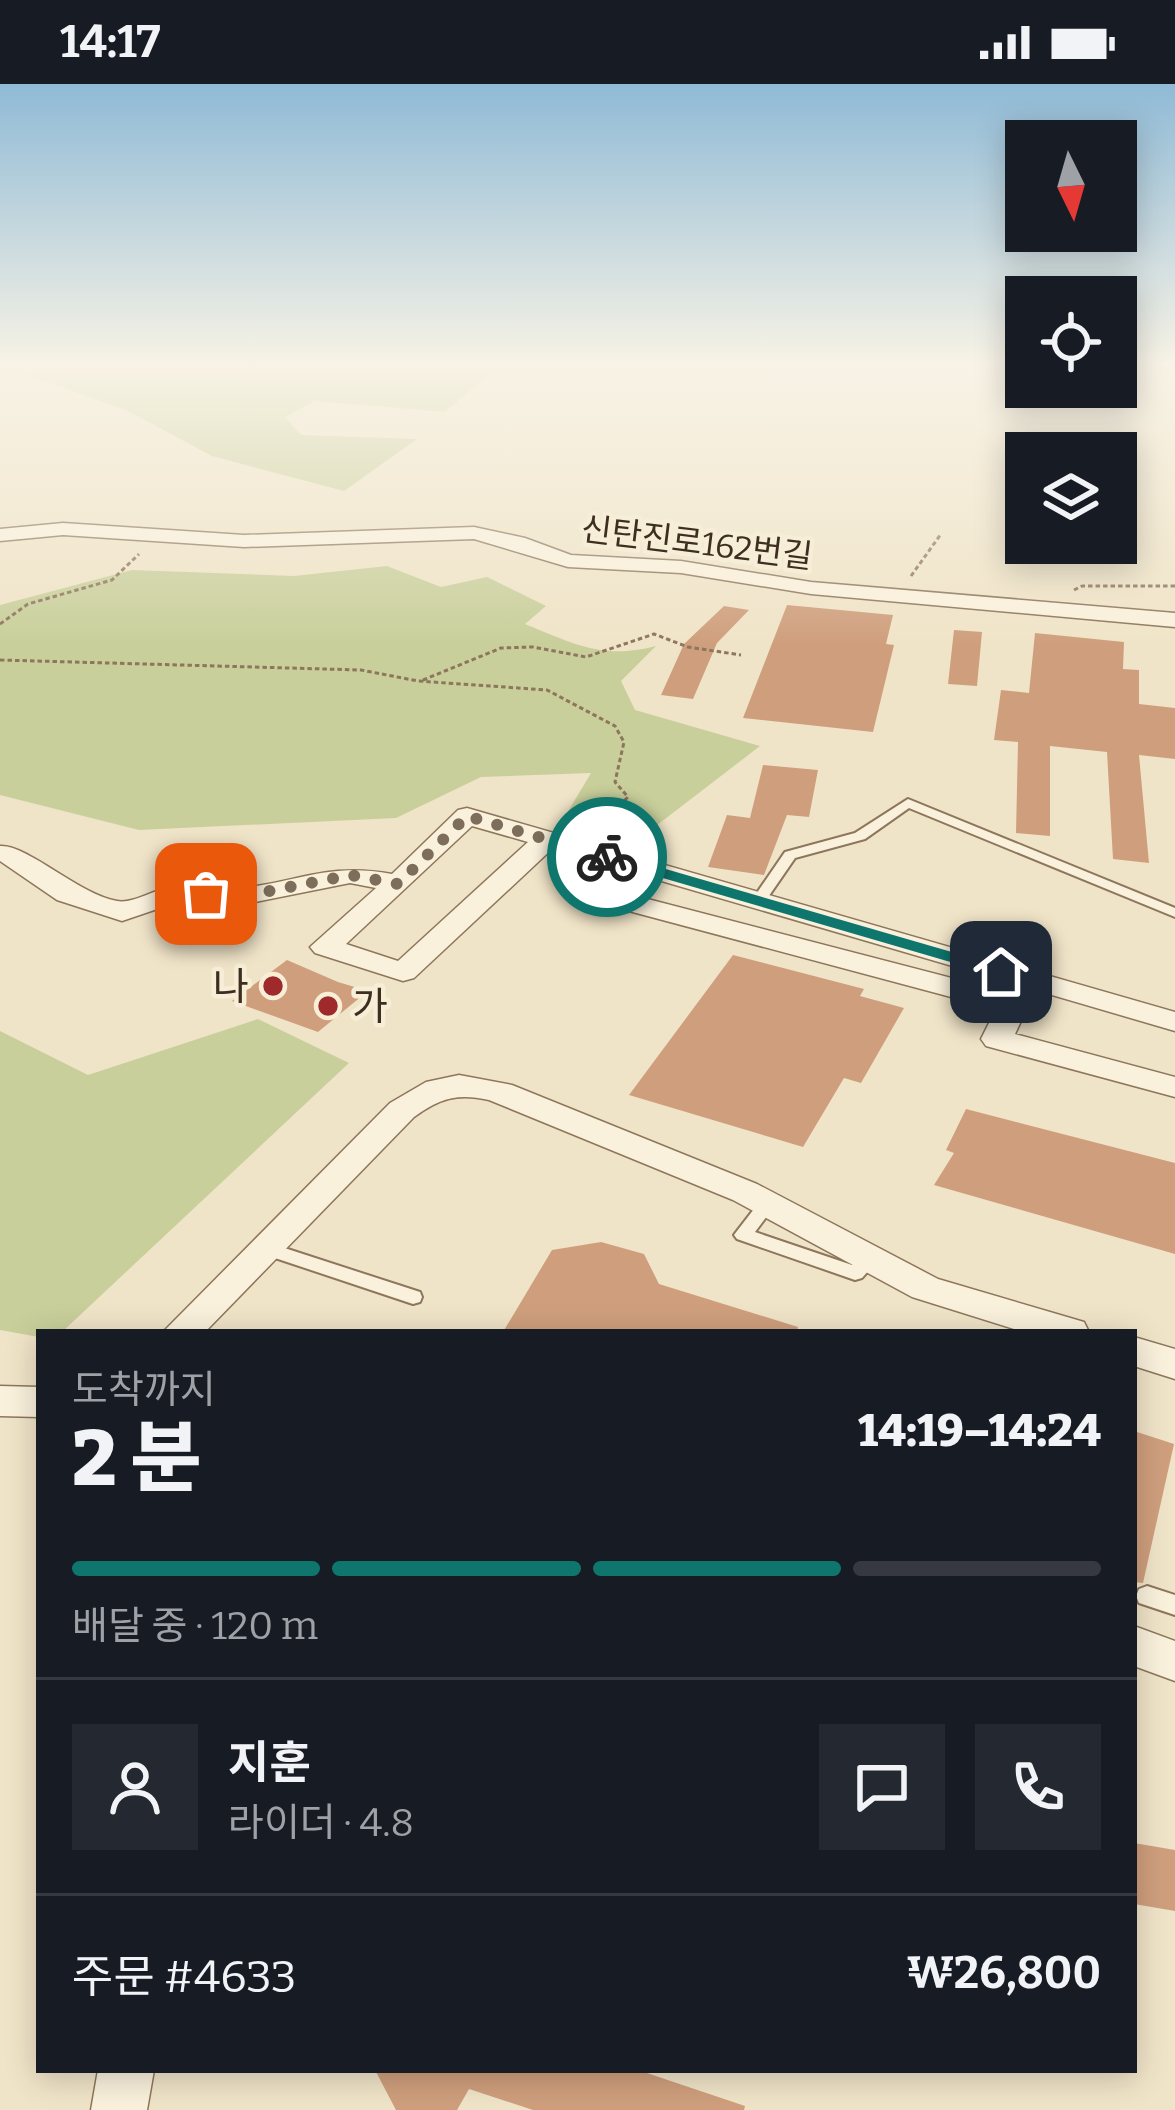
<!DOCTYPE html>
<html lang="ko">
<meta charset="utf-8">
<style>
:root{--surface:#171b24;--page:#242831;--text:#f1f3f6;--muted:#9ea1a6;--line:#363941;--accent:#0f766e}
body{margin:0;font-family:Bitter,"Noto Sans KR",serif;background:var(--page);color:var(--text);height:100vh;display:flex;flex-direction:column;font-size:45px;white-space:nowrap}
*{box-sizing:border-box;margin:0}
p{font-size:39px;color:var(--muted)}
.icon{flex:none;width:66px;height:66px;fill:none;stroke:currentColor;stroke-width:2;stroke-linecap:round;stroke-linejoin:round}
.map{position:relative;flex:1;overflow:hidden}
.sheet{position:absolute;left:36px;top:1245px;width:1101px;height:744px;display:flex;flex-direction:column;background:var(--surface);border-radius:0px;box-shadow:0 6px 30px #0003}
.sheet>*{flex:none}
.needle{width:78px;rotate:175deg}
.controls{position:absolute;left:1005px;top:36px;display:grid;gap:24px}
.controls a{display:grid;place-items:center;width:132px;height:132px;border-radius:0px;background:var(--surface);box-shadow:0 6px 30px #0003;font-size:60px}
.pin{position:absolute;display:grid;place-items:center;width:102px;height:102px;color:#fff;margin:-51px;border-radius:24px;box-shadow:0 6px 18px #0006}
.courier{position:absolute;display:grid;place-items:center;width:120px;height:120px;margin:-60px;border:9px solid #0f766e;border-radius:50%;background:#fff;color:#222;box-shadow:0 3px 15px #0007}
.headline em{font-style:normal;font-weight:800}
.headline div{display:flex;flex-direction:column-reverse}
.headline{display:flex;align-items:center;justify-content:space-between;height:204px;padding:0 36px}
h1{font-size:78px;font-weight:800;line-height:90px}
.bar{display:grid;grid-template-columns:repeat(4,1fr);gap:18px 12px;align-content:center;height:144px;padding:0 36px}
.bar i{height:15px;border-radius:9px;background:var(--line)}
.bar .on{background:var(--accent)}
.bar p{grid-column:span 4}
.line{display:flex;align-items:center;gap:30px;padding:0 36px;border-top:3px solid var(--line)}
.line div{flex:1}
.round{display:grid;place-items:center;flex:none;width:126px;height:126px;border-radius:0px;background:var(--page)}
.status{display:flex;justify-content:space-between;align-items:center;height:84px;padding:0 60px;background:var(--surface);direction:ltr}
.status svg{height:33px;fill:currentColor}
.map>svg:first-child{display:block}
</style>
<div class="status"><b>14:17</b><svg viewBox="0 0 49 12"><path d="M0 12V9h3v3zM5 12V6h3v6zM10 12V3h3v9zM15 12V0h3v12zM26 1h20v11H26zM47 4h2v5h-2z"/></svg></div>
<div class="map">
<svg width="1175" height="2026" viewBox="0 0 1175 2026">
<rect width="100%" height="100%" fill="#f0e4c8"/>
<path fill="#c9cf9b" d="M28,278H503L445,328L315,317L285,333L301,351L417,355L344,407L212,372L128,327L25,290Z
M387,482L441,503L487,493L546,522L525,540C574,560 603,576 656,562L621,597L635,626L760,662L635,758L563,736L591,689L481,693L396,734L139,746L0,711V521L132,486L294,492Z
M258,935L349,979L62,1248H39V1253L0,1246V947L88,991Z"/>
<path fill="#cf9f7d" d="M787,521L893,531L886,560L894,561L873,648L743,634Z
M724,522L749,526L717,559L693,615L661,611L684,560Z
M954,546L982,548L977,602L948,600Z
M1035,549L1124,558L1123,585L1139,586V620L1175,624V675L1139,671L1149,779L1113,775L1107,668L1050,662V752L1016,749L1018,658L994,656L1001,606L1029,609Z
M763,681L818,686L809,733L787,731L764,791L708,783L727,731L750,734Z
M733,871L864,905L860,912L904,924L861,999L844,994L803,1063L629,1011Z
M287,876L338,898L368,907L318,948L232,917Z
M966,1025L1175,1079V1170L934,1101L954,1069L946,1066Z
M601,1158L644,1170L659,1200L798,1243L797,1248H503L552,1166Z
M1134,1347L1174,1360L1143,1499L1134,1498Z
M1134,1759L1175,1766V1827L1134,1820Z
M375,1986H638L745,2022L744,2026H533L469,2005L457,2026H396Z"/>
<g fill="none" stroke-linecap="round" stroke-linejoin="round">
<g stroke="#8d765c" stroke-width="4">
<path id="lane" d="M908,715L1175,824V833L909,724L865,755L795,774L764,819H754L752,816L785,768L855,749Z
M230,811L237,815L224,835L222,838H212L210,835L225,812Z
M767,1114L773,1116L776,1120L755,1148L852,1181C860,1174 864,1168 876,1171L878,1176L862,1194L855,1196L737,1155L734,1151L737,1147L761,1116Z
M266,1158L420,1208L422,1213L420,1218L413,1220L260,1169L257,1164L260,1159Z
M1147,1502L1175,1511V1531L1139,1519L1136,1512L1139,1505Z"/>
</g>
<g stroke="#8d765c" stroke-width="3">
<path id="street" d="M63,439L244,451L474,443L525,454L571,471L681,477L811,498L1175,529V543L811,510L681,489L568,483L474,455L244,463L63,451L0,457V445Z
M467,724L1175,928V947L552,765L414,894L403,897L315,869L310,863L376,804L350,799L230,823L206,818L172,820L122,837L57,816L0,777V762C27,760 78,810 117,817C133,820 153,806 170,803C192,800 214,808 235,805C297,799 327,778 392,790L458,726ZM472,742L528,758L398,877L346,860Z
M590,800L1025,913L1029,920L1015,950L1175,993V1013L986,962L981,955L996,925L580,814L576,808Z
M459,991L512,1001L757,1100L938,1195L1084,1238L1089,1248H1024L912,1213L733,1116L489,1016C457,1009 440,1014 414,1033L205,1248H163L390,1019L426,998Z
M1134,1253L1175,1265V1295L1134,1282Z
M0,1302L39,1303V1333L0,1332Z
M1134,1542L1175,1557V1597L1134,1582Z
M98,1986H154L147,2026H91Z"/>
</g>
<path stroke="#8d765c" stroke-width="3" stroke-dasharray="4.5 3" stroke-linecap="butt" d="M1145,278L1175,287
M911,492L941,450
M1074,506L1082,502H1175
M0,540L28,520L112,496L139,470
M0,576L361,586L418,597L547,606L615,642L624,658L615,698L628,713L612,728
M423,596L501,564L533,563L586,573L654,550L688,563L741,571"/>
<path stroke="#8d765c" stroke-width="4.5" stroke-dasharray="8 6" stroke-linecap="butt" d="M579,742L615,725"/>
<use href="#lane" fill="#faf1dc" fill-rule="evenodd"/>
<use href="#street" fill="#faf1dc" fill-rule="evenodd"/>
</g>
<linearGradient id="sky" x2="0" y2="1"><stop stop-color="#8fbad6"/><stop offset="0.5" stop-color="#f8f3e6"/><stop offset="1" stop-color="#f8f3e6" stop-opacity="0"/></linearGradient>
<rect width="1175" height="561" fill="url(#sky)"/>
<path fill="#0f766e" d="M607,768L1007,884L1010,888L995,891L601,776L598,773Z"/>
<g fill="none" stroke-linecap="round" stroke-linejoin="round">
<path stroke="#7c6e5b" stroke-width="12" stroke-dasharray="0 21.6" d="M206,810L230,815L350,791L398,800L467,732L607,773"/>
</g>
<g fill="#9e2a2b" stroke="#f7eed8" stroke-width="4.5">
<circle cx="273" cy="902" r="12"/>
<circle cx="328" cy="922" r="12"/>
</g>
<g text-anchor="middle" stroke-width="9" stroke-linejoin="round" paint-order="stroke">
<g font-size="33" fill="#3d2e20" stroke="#f7eed8">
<text transform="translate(697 458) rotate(7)" y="12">신탄진로162번길</text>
</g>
<g font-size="39" fill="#3d2e20" stroke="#f7eed8" text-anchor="end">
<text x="249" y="916">나</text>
<text x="352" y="936" text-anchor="start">가</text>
</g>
</g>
</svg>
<div class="controls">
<a><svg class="needle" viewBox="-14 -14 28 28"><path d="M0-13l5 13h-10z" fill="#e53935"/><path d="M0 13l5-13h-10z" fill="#9ea1a6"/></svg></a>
<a><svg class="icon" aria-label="locate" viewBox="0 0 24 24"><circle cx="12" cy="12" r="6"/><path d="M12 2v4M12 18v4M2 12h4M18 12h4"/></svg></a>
<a><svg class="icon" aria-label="layers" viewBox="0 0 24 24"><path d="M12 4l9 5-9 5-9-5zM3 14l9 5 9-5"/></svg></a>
</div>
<div class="pin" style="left:206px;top:810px;background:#ea580c"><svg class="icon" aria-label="bag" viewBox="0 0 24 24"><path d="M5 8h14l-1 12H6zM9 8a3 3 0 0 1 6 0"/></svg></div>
<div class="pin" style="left:1001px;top:888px;background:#1f2937"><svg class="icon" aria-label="home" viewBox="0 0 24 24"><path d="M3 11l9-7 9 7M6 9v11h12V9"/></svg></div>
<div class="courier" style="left:607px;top:773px"><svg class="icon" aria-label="bike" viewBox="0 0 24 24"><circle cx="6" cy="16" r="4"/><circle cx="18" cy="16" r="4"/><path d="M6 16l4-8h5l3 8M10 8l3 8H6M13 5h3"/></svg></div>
<section class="sheet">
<div class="headline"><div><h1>2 분</h1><p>도착까지</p></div><em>14:19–14:24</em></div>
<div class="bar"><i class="on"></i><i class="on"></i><i class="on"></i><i></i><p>배달 중 · 120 m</p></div>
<div class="line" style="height:216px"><a class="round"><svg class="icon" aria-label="person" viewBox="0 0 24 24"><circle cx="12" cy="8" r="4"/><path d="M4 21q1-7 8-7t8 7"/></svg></a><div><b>지훈</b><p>라이더 · 4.8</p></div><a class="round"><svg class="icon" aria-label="chat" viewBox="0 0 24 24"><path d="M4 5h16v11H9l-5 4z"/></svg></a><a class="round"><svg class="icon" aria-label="phone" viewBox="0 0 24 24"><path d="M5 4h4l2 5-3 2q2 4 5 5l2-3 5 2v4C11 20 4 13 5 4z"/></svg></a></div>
<div class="line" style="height:156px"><div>주문 #4633</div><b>₩26,800</b></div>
</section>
</div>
